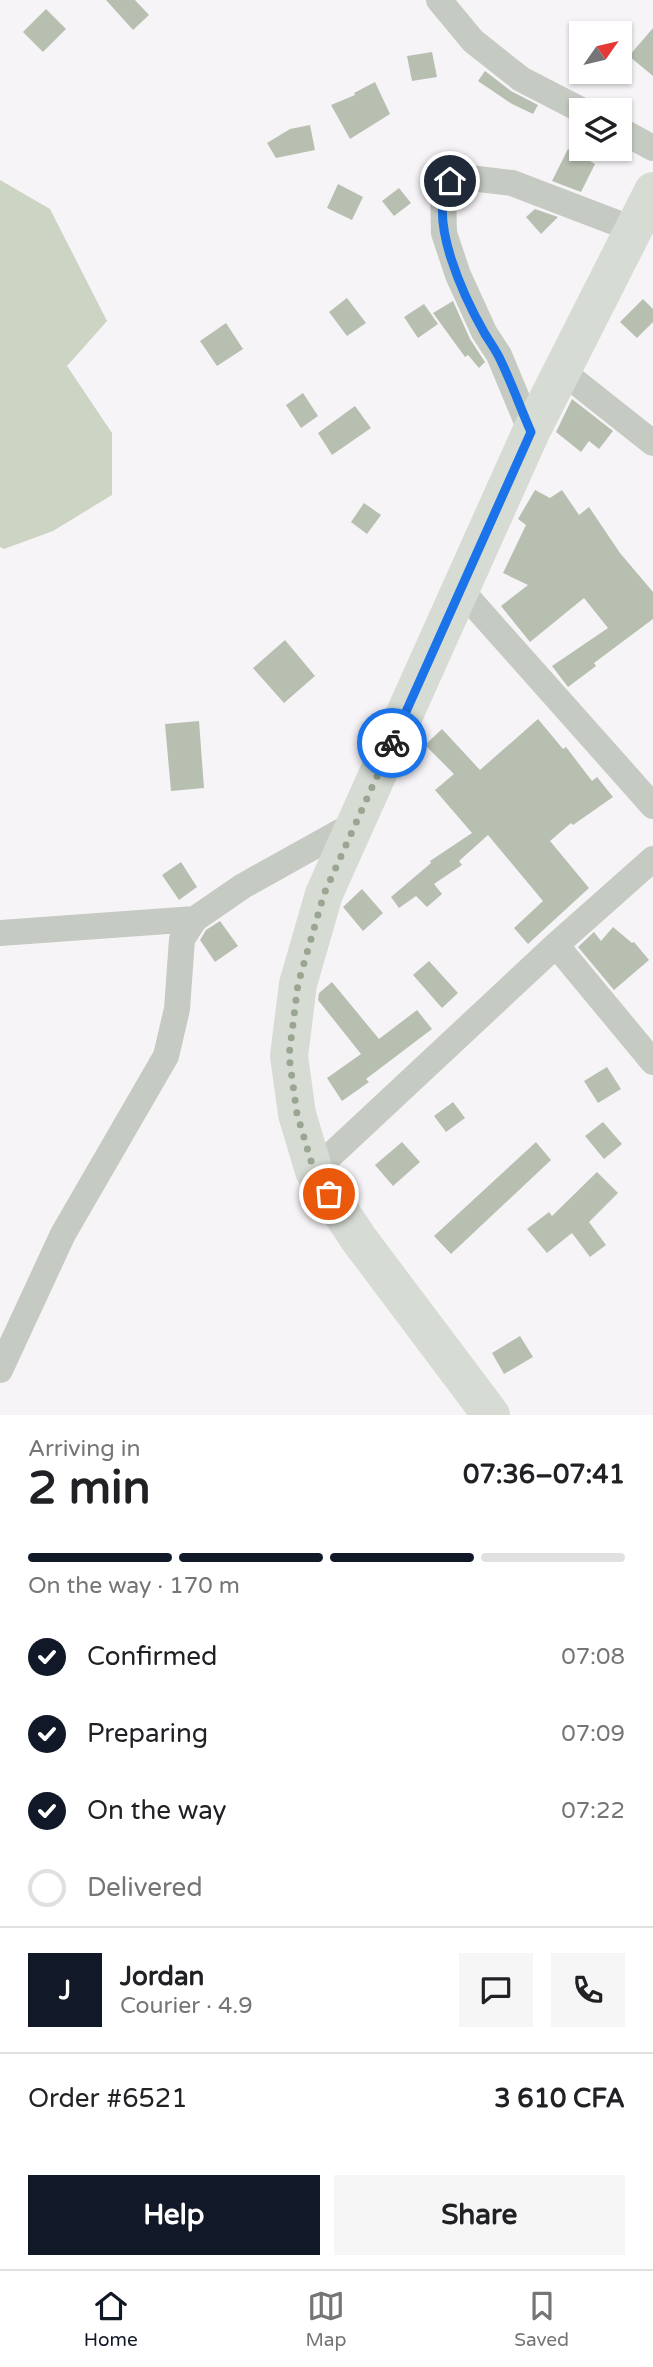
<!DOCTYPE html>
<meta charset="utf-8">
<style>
:root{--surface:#fff;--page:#f6f6f6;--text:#202124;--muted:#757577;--line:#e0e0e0;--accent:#111827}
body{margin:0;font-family:"Varela Round",sans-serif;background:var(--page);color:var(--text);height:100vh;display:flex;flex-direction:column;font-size:26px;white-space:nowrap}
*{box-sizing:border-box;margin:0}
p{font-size:23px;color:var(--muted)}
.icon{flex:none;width:38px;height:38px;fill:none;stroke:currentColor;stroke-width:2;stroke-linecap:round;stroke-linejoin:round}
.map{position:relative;height:1415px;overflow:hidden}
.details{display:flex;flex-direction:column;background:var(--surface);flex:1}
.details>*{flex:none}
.needle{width:46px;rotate:56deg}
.buttons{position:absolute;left:569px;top:21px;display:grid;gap:14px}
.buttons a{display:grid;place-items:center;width:63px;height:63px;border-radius:0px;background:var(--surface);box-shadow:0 2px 5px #0004;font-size:35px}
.pin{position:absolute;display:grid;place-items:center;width:60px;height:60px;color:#fff;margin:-30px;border:4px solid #fff;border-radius:50%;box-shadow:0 2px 7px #0007}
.courier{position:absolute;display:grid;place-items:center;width:70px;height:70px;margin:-35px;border:5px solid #1a73e8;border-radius:50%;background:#fff;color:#222;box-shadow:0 2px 9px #0007}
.headline em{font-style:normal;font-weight:800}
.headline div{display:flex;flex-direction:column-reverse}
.headline{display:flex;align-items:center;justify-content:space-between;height:119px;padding:0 28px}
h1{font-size:46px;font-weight:800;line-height:52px}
.bar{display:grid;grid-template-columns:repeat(4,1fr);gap:10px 7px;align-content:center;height:84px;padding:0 28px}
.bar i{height:9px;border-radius:5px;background:var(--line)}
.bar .on{background:var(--accent)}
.bar p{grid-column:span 4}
.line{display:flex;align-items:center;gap:18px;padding:0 28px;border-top:2px solid var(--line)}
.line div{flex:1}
.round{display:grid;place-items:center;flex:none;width:74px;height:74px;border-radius:0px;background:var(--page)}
ol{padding:0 28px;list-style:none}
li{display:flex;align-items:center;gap:21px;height:77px}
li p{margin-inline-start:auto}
li .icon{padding:7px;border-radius:50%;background:var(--accent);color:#fff;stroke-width:4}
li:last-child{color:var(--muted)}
li i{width:38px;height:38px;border:4px solid var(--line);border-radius:50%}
.button{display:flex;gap:14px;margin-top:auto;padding:14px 28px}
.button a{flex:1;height:80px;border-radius:0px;background:var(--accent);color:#fff;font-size:28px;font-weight:800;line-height:80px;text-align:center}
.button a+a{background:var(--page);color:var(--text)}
.tab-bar{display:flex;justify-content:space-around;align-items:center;height:98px;border-top:2px solid var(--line);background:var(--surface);font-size:19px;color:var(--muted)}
.tab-bar a{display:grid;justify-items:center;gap:4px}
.tab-bar .on{color:var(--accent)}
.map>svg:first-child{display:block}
</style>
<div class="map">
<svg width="653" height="1415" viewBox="0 0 653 1415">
<rect width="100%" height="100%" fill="#f7f4f7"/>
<path fill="#ccd4c4" d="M0,180L50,209L107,321L67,366L112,433V495L53,531L4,549L0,547Z"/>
<path fill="#b7bfb1" d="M106,0H135L149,15L133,30Z
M46,9L66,29L43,52L23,32Z
M653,28V76L629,56Z
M432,52L437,77L412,81L407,56Z
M485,71L511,91L538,105L533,114L512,104L478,81Z
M375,82L390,114L350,139L331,105L355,95L354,93Z
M310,125L315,150L276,158L267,143L290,129Z
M568,149L595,164L581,192L552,181Z
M338,184L363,197L352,220L327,208Z
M399,188L411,203L394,216L382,201Z
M535,209L558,217L541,234L526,217Z
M347,298L366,323L347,336L329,312Z
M643,299L653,309V322L637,338L620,322Z
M453,301L470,339L485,362L479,368L468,355L465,357L433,313Z
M424,304L438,324L418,338L404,317Z
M226,323L243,349L217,366L200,341Z
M303,393L318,416L301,428L286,405Z
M572,399L613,431L599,449L589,441L581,452L556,432Z
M355,406L371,428L332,455L318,433Z
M535,490L550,498L562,490L579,515L589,507L620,553L653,592V619L594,663L596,666L568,687L552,666L608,628L584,598L530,642L501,606L528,585L503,573L526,525L518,519Z
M364,503L381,515L367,534L351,522Z
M285,640L315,676L284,703L253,668Z
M538,719L563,749L566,747L592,781L597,777L613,797L573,825L571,823L550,841L589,888L528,944L514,928L543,901L488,835L459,861L462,865L434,884L442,894L427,907L416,896L399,908L391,897L431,863L430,861L472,833L435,790L454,774L425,745L442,729L480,770Z
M199,721L204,788L171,791L165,724Z
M181,862L197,887L179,900L162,875Z
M362,889L383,913L363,931L343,907Z
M220,921L238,946L215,962L200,940L206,930Z
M613,927L632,943L634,942L649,960L614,990L578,947L594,932L601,941Z
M429,961L458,993L442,1008L413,975Z
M332,982L379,1039L417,1010L432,1029L366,1079L369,1082L342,1101L327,1078L361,1054L318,1000L319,993Z
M607,1067L621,1089L598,1103L584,1081Z
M453,1102L465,1118L446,1132L434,1116Z
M603,1122L622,1144L604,1159L585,1136Z
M402,1142L420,1162L393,1186L375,1165Z
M536,1142L551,1160L451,1254L434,1236Z
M597,1172L618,1193L589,1222L606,1245L590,1257L572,1233L547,1253L527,1229L549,1212L552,1216Z
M520,1336L533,1357L504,1374L492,1353Z"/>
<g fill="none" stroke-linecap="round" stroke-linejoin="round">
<path stroke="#c5cbc2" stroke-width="26" d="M439,0L473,41L521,79L581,110
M620,130L653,148
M562,371L653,443
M531,432L499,355L484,332L458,275L444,233L443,192L450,181L461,177L512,183L635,230
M460,589L653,806
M0,933L195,919L243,886L356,823
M556,945L653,1062
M314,1171L556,945L653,859
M0,1370L63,1234L166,1056L177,1009L182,939L195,919"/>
<path stroke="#d6dcd4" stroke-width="38" d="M491,1415L358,1238L314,1171L297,1114L289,1056L298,984L324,894L531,432L653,191"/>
</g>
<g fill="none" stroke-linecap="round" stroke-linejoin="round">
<path stroke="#99a692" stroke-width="7" stroke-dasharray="0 12.6" d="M329,1194L314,1171L297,1114L289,1056L298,984L324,894L392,743"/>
<path stroke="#1a73e8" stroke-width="9" d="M392,743L531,432C520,407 511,381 499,357C495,349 490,342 485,334C465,299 426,218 450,181"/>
</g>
</svg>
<div class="buttons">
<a><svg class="needle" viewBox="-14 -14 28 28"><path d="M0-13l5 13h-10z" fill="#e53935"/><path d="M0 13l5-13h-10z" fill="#757577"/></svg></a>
<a><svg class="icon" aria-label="layers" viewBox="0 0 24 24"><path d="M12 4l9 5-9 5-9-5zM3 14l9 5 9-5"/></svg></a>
</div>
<div class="pin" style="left:329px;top:1194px;background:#ea580c"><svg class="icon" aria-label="bag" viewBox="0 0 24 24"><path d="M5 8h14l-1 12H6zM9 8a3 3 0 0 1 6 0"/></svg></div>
<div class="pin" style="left:450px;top:181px;background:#1f2937"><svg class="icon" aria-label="home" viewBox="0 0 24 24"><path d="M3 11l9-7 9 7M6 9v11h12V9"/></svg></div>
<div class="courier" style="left:392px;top:743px"><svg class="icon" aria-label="bike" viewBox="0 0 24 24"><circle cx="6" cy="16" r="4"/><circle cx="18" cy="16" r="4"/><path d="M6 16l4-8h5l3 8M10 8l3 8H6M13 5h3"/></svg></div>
</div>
<section class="details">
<div class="headline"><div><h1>2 min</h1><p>Arriving in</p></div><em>07:36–07:41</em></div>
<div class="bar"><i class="on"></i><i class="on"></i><i class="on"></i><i></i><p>On the way · 170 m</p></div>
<ol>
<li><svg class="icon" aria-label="check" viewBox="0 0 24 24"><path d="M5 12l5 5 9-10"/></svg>Confirmed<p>07:08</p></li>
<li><svg class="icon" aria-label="check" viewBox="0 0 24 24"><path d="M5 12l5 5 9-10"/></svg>Preparing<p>07:09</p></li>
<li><svg class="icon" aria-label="check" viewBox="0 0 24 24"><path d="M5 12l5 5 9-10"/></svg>On the way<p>07:22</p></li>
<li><i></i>Delivered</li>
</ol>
<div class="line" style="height:126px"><b class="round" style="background:var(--accent);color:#fff">J</b><div><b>Jordan</b><p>Courier · 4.9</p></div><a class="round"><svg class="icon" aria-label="chat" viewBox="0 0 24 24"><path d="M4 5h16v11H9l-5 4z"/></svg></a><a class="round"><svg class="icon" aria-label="phone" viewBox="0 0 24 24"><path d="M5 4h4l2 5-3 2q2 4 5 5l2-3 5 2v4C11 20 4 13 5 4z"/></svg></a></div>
<div class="line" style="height:91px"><div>Order #6521</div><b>3 610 CFA</b></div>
<div class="button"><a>Help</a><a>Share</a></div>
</section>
<nav class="tab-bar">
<a class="on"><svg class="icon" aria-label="home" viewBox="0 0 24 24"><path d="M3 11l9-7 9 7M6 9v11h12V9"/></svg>Home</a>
<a><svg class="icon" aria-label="map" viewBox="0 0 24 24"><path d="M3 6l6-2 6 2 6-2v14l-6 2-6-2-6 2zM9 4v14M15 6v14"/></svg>Map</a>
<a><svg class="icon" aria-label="saved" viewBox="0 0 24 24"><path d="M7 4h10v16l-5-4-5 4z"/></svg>Saved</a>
</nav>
